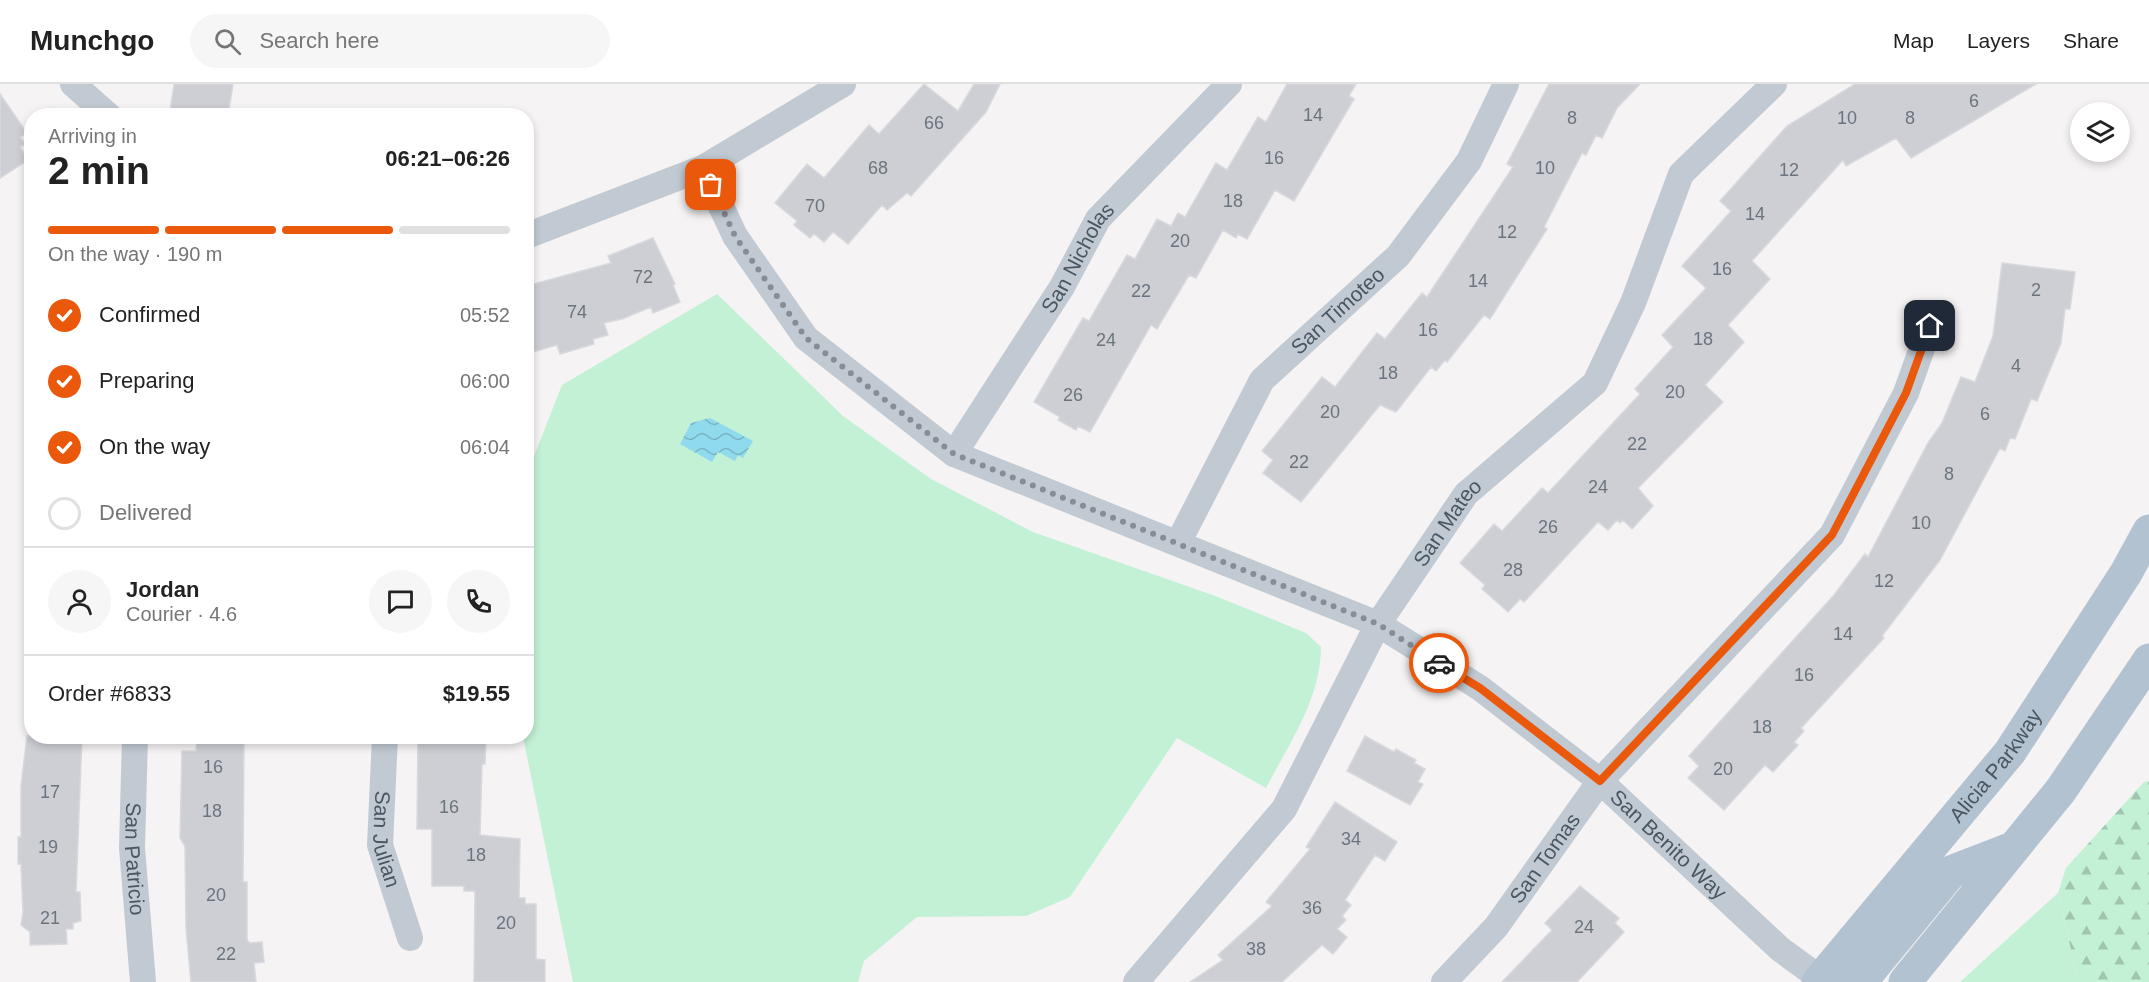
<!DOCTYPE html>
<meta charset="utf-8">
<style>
:root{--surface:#fff;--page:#f6f6f6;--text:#222;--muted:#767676;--line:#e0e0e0;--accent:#ea580c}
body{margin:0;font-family:Helvetica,sans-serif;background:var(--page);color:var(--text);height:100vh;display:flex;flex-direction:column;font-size:22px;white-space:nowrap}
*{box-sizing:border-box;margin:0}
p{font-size:20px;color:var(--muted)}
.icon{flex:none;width:33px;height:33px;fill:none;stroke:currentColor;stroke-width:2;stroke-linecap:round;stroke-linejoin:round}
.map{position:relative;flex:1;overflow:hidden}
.side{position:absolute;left:24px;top:24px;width:510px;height:636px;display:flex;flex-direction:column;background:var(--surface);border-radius:24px;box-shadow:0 3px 9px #0003}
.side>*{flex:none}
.buttons{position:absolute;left:2070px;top:18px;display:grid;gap:12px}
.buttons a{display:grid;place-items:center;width:60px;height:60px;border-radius:50%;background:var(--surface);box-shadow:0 3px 9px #0003;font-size:30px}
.pin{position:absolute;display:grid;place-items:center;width:51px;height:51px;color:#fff;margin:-26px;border-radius:12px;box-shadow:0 3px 9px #0006}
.courier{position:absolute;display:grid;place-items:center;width:60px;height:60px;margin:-30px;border:4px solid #ea580c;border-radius:50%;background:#fff;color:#222;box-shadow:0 2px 8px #0007}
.overview em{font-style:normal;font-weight:800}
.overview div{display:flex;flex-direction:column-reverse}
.overview{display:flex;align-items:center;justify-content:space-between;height:102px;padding:0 24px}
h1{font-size:39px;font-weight:800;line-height:45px}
.bar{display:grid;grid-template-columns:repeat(4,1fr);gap:9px 6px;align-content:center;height:72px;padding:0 24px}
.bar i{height:8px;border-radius:4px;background:var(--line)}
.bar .active{background:var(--accent)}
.bar p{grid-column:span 4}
.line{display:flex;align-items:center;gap:15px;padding:0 24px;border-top:2px solid var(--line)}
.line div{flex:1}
.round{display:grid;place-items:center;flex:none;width:63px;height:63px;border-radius:32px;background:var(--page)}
ol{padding:0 24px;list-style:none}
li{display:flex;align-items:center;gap:18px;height:66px}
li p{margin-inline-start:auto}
li .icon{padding:6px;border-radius:50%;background:var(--accent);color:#fff;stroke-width:4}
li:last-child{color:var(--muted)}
li i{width:33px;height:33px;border:3px solid var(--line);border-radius:50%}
header{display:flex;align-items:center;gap:36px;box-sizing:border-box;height:84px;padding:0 30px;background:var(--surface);border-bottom:2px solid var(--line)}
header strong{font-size:28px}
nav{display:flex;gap:33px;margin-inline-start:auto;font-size:21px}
.search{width:420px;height:54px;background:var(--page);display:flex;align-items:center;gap:15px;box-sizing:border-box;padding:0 21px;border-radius:33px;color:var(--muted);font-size:22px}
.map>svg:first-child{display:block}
</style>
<header>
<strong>Munchgo</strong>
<div class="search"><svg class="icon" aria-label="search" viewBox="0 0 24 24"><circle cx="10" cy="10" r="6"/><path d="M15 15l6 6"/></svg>Search here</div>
<nav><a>Map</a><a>Layers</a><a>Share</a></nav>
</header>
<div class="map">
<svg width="2149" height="898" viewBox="0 0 2149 898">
<defs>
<pattern id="forest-firs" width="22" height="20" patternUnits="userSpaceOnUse" patternTransform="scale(1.5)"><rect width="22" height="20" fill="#c3f1d5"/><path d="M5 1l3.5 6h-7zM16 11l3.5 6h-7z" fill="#a0c6b0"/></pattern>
<pattern id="water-waves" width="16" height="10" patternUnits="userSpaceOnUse" patternTransform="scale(1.5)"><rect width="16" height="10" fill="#90daee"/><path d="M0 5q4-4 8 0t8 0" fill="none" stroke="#78b4c4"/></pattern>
</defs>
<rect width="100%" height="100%" fill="#f5f3f3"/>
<path fill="url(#forest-firs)" d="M2149,697V898H2078L2058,809L2066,784L2144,698Z"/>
<path fill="#c3f1d5" d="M717,210L843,332L931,395L1033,448L1218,513L1306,549L1321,563C1321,614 1289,660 1266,704L1177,654L1070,813L1026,832L917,833L864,877L858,898H573L523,653L526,652L527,390L562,301Z
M2058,809L2078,898H1960Z"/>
<path fill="url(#water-waves)" d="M710,334L753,357L743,374L738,371L735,377L718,368L712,378L680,360L691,339Z"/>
<path fill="#cdcfd5" stroke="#d7d9de" stroke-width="1.5" d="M174,0H233L228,32H195L170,28Z
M924,0L958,27L974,0H1000L986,28L911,112L907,109L887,126L882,121L848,160L833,148L824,158L814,150L810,154L794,141L797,137L775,119L807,80L824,94L869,41L879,50Z
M1287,0H1356L1349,12L1354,15L1294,117L1275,106L1247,155L1238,150L1236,154L1223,146L1196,194L1189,191L1157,245L1151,241L1090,348L1078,342L1076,346L1058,336L1060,333L1034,318L1083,234L1089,237L1127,171L1135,175L1157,135L1171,142L1178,129L1185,133L1216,79L1227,86L1258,33L1266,38Z
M1549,0H1640L1617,24L1602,54L1596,51L1586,71L1582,69L1544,143L1547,145L1490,235L1484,231L1447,278L1445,276L1436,287L1431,283L1396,328L1380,321L1301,418L1263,389L1273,376L1262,367L1322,293L1335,303L1377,249L1385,255L1422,209L1427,213L1513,83L1507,80Z
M1855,0H2036L1911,74L1896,54L1846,82L1843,76L1752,177L1770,195L1728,241L1744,258L1705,301L1723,318L1638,404L1653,422L1632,445L1623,436L1620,439L1617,436L1608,446L1598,438L1524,518L1520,515L1508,528L1482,505L1485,501L1460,479L1494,440L1502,447L1542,404L1548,409L1640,310L1635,305L1673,263L1662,251L1706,204L1682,182L1731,127L1720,117L1787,42Z
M0,10L27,49L20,53L25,60L20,63L28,76L0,94Z
M653,154L675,200L673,201L680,218L653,229L651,223L622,235L604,239L608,251L593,255L594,260L560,270L557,261L526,270V202L611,179L608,172Z
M2002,179L2075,188L2070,225H2065L2061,259L2037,317L2031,315L2015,355L2010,354L2005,367L2000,364L1940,476L1882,552L1884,554L1801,644L1804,647L1794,658L1798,661L1773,688L1765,681L1724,726L1688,694L1699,682L1689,672L1834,511L1865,470L1868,473L1928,359L1942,339L1961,293L1975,298L1993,252Z
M27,652H82L76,808H80L81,837L73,839V845H66L67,860L30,861V848L21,841L23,829L21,780H18V753H21V702Z
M197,652H244L243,798H247V856L250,859L262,858L264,878L254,879L256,898H191L186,845L185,762L180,754L182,667H196Z
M418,652H486L485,680H482L480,751L520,755L519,814H525V820H536V875L545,876V898H474L475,807H464V802H432V745H417Z
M1365,652L1394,668L1396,665L1416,676L1414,679L1425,685L1418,698L1423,700L1410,721L1347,687Z
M1335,718L1397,758L1385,777L1375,771L1345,816L1351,821L1342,832L1346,836L1337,845L1347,853L1333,870L1322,861L1282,898H1190L1223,876L1218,871L1272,822L1266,818L1310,765L1306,763Z
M1580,802L1619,834L1615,839L1624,848L1577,898H1502L1552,846L1545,839Z"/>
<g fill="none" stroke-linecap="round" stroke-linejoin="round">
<g stroke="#c1cad2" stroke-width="26">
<path d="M73,0L109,32"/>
<path id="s1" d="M703,84L735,152L806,254L954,370L1378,540L1480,604L1600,697L1780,865L1821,895"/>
<path d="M526,152L703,84L843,0"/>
<path id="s2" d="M954,370L1062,203L1098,135L1229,0"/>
<path id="s3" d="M1178,459L1262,296L1398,172L1469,77L1506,0"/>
<path id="s4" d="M135,652L132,764L143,898"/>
<path id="s5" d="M385,652L380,761L410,854"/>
<path id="s6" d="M1136,898L1284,725L1378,540L1466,410L1595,299L1633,219L1681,90L1774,0"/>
<path id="s7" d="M1444,898L1496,843L1600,697L1832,451L1906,309L1930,242"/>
</g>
<g stroke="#b3c2d1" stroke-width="33">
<path id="s8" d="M1818,898L2010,668L2126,489L2149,447"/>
<path d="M1841,898L1868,889L1951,788L2013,764"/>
<path d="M1905,898L2061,706L2149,576"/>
</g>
</g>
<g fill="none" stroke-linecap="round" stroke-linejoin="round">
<path stroke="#868d94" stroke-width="6" stroke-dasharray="0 10.8" d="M711,101L735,152L806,254L954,370L1378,540L1439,579"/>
<path stroke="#ea580c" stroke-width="8" d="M1439,579L1480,604L1600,697L1832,451L1906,309L1930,242"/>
</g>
<g text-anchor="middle" stroke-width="4.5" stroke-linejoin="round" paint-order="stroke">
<g font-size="18" fill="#6b747e">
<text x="1974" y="23">6</text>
<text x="1313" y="37">14</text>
<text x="1572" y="40">8</text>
<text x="1847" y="40">10</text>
<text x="1910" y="40">8</text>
<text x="934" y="45">66</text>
<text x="1274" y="80">16</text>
<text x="878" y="90">68</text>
<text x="1545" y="90">10</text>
<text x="1789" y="92">12</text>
<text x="1233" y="123">18</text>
<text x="815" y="128">70</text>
<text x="1755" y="136">14</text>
<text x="1507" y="154">12</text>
<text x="1180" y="163">20</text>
<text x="1722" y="191">16</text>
<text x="643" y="199">72</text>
<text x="1478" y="203">14</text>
<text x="2036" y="212">2</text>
<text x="1141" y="213">22</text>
<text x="577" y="234">74</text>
<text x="1428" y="252">16</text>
<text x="1703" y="261">18</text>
<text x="1106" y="262">24</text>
<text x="2016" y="288">4</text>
<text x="1388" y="295">18</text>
<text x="1675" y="314">20</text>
<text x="1073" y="317">26</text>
<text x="1330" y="334">20</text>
<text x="1985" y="336">6</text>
<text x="1637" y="366">22</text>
<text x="1299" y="384">22</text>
<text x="1949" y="396">8</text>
<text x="1598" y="409">24</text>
<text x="1921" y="445">10</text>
<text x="1548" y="449">26</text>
<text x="1513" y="492">28</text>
<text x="1884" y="503">12</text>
<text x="1843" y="556">14</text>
<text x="1804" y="597">16</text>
<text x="1762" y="649">18</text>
<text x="213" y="689">16</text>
<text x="1723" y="691">20</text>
<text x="50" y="714">17</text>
<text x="449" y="729">16</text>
<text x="212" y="733">18</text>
<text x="1351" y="761">34</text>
<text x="48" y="769">19</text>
<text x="476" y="777">18</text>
<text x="216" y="817">20</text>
<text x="1312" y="830">36</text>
<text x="50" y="840">21</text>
<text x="506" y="845">20</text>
<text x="1584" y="849">24</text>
<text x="1256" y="871">38</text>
<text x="226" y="876">22</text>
</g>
<g font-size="21" fill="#4a5661" stroke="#fff">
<text dy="7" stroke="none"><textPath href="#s2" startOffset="232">San Nicholas</textPath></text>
<text dy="7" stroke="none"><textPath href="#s3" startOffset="286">San Timoteo</textPath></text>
<text dy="7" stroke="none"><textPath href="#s6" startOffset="558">San Mateo</textPath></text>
<text dy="7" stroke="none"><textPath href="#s8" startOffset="280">Alicia Parkway</textPath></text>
<text dy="7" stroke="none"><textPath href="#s5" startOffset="104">San Julian</textPath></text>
<text dy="7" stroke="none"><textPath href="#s1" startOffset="1210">San Benito Way</textPath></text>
<text dy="7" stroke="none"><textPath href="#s7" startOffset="160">San Tomas</textPath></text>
<text dy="7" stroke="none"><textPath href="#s4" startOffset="123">San Patricio</textPath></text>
</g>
</g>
</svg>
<div class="buttons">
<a><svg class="icon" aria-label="layers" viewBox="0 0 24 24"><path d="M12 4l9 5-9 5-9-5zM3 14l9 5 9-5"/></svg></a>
</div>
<div class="pin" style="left:711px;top:101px;background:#ea580c"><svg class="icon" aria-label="bag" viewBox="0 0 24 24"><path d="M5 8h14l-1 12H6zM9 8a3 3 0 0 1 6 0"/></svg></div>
<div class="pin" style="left:1930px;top:242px;background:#1f2937"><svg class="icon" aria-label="home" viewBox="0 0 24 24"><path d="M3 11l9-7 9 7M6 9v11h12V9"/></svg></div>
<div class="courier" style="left:1439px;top:579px"><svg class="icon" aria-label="car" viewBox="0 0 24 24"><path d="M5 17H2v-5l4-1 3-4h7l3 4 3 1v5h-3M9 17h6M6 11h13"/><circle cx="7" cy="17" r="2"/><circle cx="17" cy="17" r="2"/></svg></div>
<section class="side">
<div class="overview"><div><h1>2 min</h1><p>Arriving in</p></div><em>06:21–06:26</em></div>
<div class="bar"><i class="active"></i><i class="active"></i><i class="active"></i><i></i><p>On the way · 190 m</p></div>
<ol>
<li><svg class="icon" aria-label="check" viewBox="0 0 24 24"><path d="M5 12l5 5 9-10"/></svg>Confirmed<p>05:52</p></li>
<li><svg class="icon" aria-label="check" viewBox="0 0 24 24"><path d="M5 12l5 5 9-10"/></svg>Preparing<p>06:00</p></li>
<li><svg class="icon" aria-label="check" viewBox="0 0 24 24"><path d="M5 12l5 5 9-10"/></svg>On the way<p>06:04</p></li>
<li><i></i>Delivered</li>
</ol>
<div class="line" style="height:108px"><a class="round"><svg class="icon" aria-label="person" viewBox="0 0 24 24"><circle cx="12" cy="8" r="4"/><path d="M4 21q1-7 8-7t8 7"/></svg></a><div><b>Jordan</b><p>Courier · 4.6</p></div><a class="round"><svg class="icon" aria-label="chat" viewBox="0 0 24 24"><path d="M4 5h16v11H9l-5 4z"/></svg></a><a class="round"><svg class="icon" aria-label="phone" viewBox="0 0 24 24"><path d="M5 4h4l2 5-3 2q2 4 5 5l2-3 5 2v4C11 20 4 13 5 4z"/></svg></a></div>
<div class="line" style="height:78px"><div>Order #6833</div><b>$19.55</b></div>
</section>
</div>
